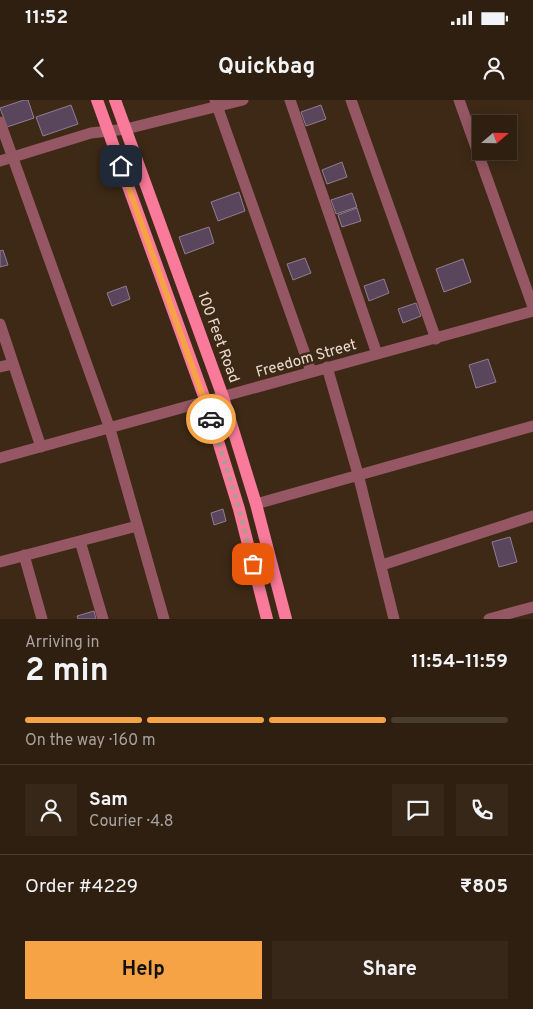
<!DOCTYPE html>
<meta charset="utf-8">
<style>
:root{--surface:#2e1f10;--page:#362719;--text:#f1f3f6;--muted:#a7a29f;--line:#493d30;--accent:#f5a345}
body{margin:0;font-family:Overpass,sans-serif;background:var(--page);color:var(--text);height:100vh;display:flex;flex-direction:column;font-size:19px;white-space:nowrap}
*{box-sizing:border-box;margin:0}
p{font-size:16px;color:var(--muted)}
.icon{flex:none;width:28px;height:28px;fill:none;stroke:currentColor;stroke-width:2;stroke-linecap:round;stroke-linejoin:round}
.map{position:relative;height:519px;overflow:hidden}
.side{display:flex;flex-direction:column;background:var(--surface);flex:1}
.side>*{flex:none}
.needle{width:32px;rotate:70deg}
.buttons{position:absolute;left:472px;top:15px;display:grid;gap:10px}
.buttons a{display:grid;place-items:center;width:45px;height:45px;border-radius:0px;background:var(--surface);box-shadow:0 2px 12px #0003,0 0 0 1px var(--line);font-size:25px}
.pin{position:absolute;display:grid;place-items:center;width:42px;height:42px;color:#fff;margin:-21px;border-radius:10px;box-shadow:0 2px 8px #0006}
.courier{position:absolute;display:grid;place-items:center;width:50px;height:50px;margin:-25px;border:4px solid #f5a345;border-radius:50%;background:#fff;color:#222;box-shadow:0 1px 6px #0007}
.head em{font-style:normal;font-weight:700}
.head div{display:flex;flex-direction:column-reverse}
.head{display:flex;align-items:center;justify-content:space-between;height:85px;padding:0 25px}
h1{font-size:32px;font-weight:700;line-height:38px}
.bar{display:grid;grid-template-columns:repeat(4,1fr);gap:8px 5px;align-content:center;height:60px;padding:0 25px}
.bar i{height:6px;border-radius:4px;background:var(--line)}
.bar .selected{background:var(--accent)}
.bar p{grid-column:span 4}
.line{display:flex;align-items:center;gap:12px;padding:0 25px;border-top:1px solid var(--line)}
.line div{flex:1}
.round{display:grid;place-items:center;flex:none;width:52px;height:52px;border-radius:0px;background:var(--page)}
.cta{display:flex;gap:10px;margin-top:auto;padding:10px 25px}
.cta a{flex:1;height:58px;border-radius:0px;background:var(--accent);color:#111;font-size:20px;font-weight:700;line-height:58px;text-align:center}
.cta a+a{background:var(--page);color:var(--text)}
.status{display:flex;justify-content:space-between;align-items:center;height:35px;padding:0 25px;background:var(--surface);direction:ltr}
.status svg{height:14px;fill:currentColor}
header{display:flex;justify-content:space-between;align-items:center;height:65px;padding:0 25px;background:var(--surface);font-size:22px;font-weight:700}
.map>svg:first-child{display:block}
</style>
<div class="status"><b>11:52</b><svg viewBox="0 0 49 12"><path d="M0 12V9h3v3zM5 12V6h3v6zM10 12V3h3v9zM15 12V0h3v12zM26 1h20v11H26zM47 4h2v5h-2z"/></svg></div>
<header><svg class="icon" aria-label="back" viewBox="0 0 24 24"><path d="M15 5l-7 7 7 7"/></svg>Quickbag<svg class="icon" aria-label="person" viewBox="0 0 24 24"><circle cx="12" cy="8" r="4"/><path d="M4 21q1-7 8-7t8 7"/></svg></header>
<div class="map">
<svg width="533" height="519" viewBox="0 0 533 519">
<rect width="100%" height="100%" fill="#3d2915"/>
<path fill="#59465d" stroke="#917c94" d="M24,0H28L34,18L7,27L0,8Z
M71,5L78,24L43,36L36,17Z
M321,5L326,19L306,26L301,12Z
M342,62L347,77L327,84L322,70Z
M239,92L245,111L218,121L211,102Z
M352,93L357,107L336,114L331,100Z
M357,108L361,121L342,127L338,115Z
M209,127L214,143L185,154L179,137Z
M3,150L8,165L0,167V151Z
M305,158L311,173L293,180L287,164Z
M463,159L471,182L444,192L436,169Z
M384,179L389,193L369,201L364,186Z
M126,186L130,199L112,206L107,193Z
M416,203L421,216L403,223L398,209Z
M488,259L496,282L476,288L469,265Z
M223,409L226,421L214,425L211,413Z
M510,437L517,462L499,467L492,442Z
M94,511L96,519H78L77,516Z"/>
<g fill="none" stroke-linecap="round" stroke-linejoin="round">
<path stroke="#955764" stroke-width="11" d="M215,0L311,271
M290,0L377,254
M351,0L436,239
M459,0L533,207
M0,22L110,329L164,519
M0,61L91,33L126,29L243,0
M0,224L41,347
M0,267L13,264
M327,267L358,374L394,519
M0,358L533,211
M256,404L533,326
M80,441L103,519
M24,455L42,519
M0,462L137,426
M382,465L533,416
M489,519L533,507"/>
<path stroke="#f97a9a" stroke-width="12" d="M97,0L206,302L239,409L267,519
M115,0L223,297L256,404L286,519"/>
</g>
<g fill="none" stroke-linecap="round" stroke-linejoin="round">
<path stroke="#ad9e8f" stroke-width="5" stroke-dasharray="0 9" d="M211,319L239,408L253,464"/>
<path stroke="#f5a345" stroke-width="6" d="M121,66L211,319"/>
</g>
<g text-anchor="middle" stroke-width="5" stroke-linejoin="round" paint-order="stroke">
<g font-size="15" fill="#eaddd0" stroke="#3d2915">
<text transform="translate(219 237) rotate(70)" y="5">100 Feet Road</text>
<text transform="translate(306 258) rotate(-16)" y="5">Freedom Street</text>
</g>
</g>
</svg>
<div class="buttons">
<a><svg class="needle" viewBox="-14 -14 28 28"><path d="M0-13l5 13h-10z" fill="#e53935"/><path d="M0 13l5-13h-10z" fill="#a7a29f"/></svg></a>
</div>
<div class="pin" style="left:253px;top:464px;background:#ea580c"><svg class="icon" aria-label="bag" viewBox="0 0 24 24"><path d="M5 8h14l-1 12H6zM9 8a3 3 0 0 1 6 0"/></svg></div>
<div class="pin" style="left:121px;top:66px;background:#1f2937"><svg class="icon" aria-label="home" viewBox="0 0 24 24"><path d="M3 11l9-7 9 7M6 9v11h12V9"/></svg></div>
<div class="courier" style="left:211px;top:319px"><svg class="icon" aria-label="car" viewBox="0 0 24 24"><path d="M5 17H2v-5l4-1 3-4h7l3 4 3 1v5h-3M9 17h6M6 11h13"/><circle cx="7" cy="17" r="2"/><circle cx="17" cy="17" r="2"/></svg></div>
</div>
<section class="side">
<div class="head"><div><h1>2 min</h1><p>Arriving in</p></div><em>11:54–11:59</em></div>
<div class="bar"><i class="selected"></i><i class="selected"></i><i class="selected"></i><i></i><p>On the way · 160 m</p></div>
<div class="line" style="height:90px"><a class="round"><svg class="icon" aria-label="person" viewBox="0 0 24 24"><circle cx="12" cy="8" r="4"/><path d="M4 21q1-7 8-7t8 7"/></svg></a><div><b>Sam</b><p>Courier · 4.8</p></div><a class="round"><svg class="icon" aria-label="chat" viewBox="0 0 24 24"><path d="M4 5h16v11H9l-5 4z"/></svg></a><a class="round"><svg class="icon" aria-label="phone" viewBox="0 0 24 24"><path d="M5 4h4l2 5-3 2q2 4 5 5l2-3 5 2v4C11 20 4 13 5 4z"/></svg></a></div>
<div class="line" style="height:65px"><div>Order #4229</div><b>₹805</b></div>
<div class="cta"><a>Help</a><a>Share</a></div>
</section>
